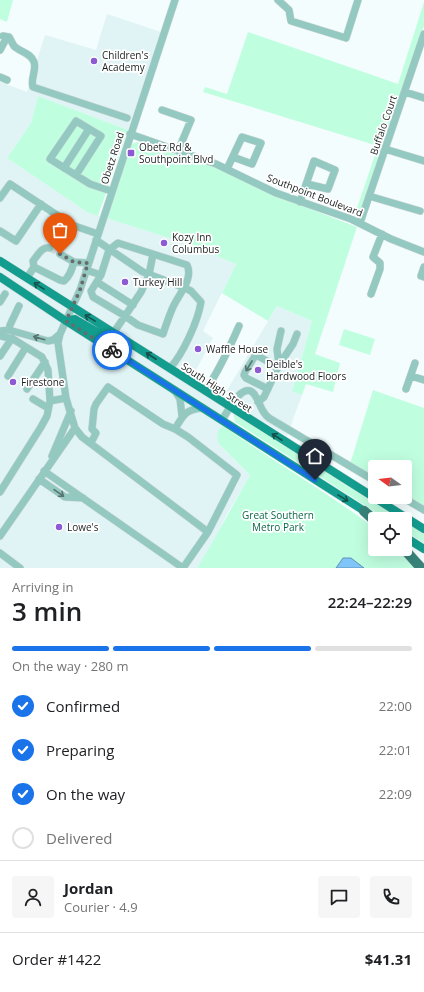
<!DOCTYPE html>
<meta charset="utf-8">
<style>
:root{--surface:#fff;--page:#f6f6f6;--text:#202124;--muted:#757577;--line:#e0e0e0;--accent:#1a73e8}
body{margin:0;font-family:"Open Sans",sans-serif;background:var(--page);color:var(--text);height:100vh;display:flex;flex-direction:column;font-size:15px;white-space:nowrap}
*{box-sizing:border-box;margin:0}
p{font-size:13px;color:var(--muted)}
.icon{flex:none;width:22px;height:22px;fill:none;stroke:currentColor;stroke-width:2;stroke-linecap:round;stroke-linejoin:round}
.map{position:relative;height:568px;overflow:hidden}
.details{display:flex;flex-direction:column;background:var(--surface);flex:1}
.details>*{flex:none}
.needle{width:26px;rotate:285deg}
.buttons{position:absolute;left:368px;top:460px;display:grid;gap:8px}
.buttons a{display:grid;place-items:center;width:44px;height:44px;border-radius:4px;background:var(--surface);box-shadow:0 4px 16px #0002;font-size:20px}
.pin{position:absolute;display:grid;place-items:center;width:34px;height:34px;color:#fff;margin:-41px -17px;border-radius:50% 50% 50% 0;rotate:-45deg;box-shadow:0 0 4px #0007}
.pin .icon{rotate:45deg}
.courier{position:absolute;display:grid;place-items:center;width:40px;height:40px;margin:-20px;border:3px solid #1a73e8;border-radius:50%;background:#fff;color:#222;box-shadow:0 1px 5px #0007}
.headline em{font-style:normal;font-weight:600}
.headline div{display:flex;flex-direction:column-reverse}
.headline{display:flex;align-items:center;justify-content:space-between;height:68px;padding:0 12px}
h1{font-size:26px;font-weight:600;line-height:30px}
.bar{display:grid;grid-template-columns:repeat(4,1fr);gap:6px 4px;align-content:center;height:48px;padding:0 12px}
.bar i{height:5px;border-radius:3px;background:var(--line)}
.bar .active{background:var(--accent)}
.bar p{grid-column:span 4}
.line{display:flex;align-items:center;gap:10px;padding:0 12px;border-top:1px solid var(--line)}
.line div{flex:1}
.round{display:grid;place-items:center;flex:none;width:42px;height:42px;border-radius:4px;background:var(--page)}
ol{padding:0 12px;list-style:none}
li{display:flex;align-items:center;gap:12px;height:44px}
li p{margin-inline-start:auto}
li .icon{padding:4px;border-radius:50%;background:var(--accent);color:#fff;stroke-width:4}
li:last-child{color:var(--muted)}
li i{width:22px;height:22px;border:2px solid var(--line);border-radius:50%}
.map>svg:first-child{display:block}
</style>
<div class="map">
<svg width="424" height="568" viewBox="0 0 424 568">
<rect width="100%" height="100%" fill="#f4fdfe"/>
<path fill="#e0f3f5" d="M107,14L161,32L128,130L38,96L31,123L7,158L87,212L185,243L236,264L203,331L213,338L192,378L223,397L277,306L312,321L292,390L302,395L287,436L237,406L223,426L219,429V444L250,475L226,516L214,542L197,568H0V82L27,92L45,35L96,50Z"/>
<path fill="#c0fee0" d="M0,0H13L7,22L0,19Z
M424,2V26L361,216L355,214L378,146L203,92L205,87L227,94L248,32L398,84Z
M38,96L128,130L98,216L87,212L7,158L31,123Z
M137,142L215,167L271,194L357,227L315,354L340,363L333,392L306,384L302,395L292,391L312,321L277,306L268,321L222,293L236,264L185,243L106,218L129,145Z
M344,329L375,339L370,355L339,345Z
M373,390L424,408V508L405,497V467H375V479L350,464Z
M233,413L384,509L400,519H386L235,422Z
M223,426C273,461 326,492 375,528V549H398L418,568H197C216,538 232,506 250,475L219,444L217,437L219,429Z
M405,522L424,534V543L405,531Z"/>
<path fill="#7fc5f8" stroke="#6193b7" d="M343,558H351L364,568H336Z"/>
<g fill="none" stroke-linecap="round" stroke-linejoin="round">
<path stroke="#d3dcdd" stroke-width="7" stroke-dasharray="7 3.5" stroke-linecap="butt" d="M50,248L60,254"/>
<g stroke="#d1d9da" stroke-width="8">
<path id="minor" d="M175,0L80,290L60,334L58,343L66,398L75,428L82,437L208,532L237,475L188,437L175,429C183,415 186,409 203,408
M278,0L289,10L291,21L346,38L358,0
M3,36L9,37C11,40 12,43 14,46C20,52 31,53 34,62C37,70 30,79 33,87L127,118
M0,50L7,37
M0,77L7,80
M405,92L424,98
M162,110L191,120L178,151
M130,134L216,164L276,193L351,219L391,239L424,252
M385,149L424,161
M64,168L89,129
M227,169L242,137L261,143L252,164L233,157
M76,175L101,136L76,121L50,159L90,184L111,191
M369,196L420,211
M0,198L10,184L72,225L98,234
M300,202L314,161L335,170L328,189L307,184
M360,223L424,34
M0,231L16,241L41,204
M96,240L143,272L185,288L191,291L201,302C198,321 183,354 170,368
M60,254L74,262
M34,267L33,261C38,255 42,246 50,248
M424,267L421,276L424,277
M86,270L101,275L109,250L118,243L153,254L149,275L141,292L125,316L93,297L91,291L101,275
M27,278L34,267L60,280L64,281C70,276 72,269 74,262L88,263
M97,282L133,305
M371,294L380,269V263L373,257L382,234
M0,302L5,294
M9,330L10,325L19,306
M0,331L9,330L48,341L53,340L60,334
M114,332L125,316L138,325L163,334C166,325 169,316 173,307C178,295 194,279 187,265L153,254
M0,336L13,339L42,357L48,370L50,401L66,398
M0,356L12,338
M279,365L293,344L297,334
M8,376L26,347
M411,376L424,380
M27,389L45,362
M268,389L246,378L244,375L245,372L255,356L256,355L278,367
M406,389L415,363
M175,391L180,399L182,416
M205,391C219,371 229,349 239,326
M33,399L48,408
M258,402L264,397L279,365L277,349L281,331
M222,420C228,411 245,376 256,397C261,405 261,412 269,418L375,481
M91,443L96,433L92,429L94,409L96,404L108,387L163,424L175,429
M52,456L71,411
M44,471L183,568L208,532
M39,479L65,497L83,498
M0,492L41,427L47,416L50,401
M402,497L424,510
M0,536L75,428
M0,553L20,568"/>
</g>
<g stroke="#d1d9da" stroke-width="9">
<path id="major" d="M0,261L424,529
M0,277L66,321L369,514
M66,321L75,319L78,321L106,337L119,336
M405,537L424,549"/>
</g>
<g stroke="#d1d9da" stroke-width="11">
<path id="highway" d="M364,511L375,521
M404,549L421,568"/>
</g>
<use href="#minor" stroke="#93c9c0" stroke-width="7"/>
<use href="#major" stroke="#129d8e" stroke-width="8"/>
<use href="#highway" stroke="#38847a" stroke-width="10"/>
</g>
<defs><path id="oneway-shaft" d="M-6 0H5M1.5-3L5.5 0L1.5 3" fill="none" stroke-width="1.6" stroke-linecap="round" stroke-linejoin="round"/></defs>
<g stroke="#17514b">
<use href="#oneway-shaft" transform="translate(39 286) rotate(-148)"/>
<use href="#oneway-shaft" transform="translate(90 318) rotate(-149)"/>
<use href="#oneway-shaft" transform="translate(151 356) rotate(-147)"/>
<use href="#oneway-shaft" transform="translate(277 437) rotate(-147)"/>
<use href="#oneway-shaft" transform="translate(343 498) rotate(32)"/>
</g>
<g stroke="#577470">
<use href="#oneway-shaft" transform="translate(39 338) rotate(-164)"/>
<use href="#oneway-shaft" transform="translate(249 366) rotate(121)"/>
<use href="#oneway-shaft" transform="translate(59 493) rotate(35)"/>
</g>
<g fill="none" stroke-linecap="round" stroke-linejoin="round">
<path stroke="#676d6d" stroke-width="4" stroke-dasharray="0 7.2" d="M60,254L74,262L88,263L80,290L66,321L112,350"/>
<path stroke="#1a73e8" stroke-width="5" d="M112,350L315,480"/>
</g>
<g fill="#8c5bd4" stroke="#fff" stroke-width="1.5">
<circle cx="94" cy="61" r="4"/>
<rect x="127" y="149" width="8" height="8" rx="2"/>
<circle cx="164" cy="243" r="4"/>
<circle cx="125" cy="282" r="4"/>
<circle cx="198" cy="349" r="4"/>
<circle cx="258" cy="370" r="4"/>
<circle cx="13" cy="382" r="4"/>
<circle cx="59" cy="527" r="4"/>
</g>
<g text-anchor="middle" stroke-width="3.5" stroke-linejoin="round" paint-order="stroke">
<g font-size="10" fill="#1b1f1f" stroke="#fff" text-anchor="start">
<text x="102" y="59">Children's<tspan x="102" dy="12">Academy</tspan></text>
<text x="139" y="151">Obetz Rd &amp;<tspan x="139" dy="12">Southpoint Blvd</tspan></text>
<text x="172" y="241">Kozy Inn<tspan x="172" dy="12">Columbus</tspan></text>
<text x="133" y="286">Turkey Hill</text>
<text x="206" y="353">Waffle House</text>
<text x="266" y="368">Deible's<tspan x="266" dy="12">Hardwood Floors</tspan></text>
<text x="21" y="386">Firestone</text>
<text x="67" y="531">Lowe's</text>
</g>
<g font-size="10" fill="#1b1f1f" stroke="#fff">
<text transform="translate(383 125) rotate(-71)" y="4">Buffalo Court</text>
<text transform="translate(112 158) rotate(-72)" y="4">Obetz Road</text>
<text transform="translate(315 195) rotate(21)" y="4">Southpoint Boulevard</text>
<text transform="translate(217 387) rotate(33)" y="4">South High Street</text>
</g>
<g font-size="10" fill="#0a6849" stroke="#fff">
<text x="278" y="519">Great Southern<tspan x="278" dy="12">Metro Park</tspan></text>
</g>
</g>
</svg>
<div class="buttons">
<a><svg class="needle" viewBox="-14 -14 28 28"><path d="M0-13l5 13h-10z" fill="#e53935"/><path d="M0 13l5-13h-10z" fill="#757577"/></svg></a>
<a><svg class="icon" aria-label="locate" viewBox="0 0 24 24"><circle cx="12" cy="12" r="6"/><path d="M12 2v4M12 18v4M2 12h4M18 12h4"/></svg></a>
</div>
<div class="pin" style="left:60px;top:254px;background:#ea580c"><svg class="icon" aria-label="bag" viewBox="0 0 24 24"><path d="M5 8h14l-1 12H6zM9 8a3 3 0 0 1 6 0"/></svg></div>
<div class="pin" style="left:315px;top:480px;background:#1f2937"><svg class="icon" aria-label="home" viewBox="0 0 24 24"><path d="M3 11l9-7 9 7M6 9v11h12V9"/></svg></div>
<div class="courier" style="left:112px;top:350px"><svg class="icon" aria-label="bike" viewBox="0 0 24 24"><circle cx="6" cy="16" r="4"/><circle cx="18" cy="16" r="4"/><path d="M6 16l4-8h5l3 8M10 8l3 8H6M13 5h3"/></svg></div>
</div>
<section class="details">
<div class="headline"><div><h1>3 min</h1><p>Arriving in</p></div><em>22:24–22:29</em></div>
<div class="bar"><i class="active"></i><i class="active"></i><i class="active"></i><i></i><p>On the way · 280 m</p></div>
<ol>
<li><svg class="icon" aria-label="check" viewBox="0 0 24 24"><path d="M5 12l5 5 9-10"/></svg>Confirmed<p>22:00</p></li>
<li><svg class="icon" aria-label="check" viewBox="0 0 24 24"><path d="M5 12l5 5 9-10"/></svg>Preparing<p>22:01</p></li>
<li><svg class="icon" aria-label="check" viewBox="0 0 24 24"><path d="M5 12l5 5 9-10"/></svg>On the way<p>22:09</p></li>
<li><i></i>Delivered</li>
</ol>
<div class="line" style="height:72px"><a class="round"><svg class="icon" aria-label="person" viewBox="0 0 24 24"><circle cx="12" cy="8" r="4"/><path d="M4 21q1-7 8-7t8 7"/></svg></a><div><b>Jordan</b><p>Courier · 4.9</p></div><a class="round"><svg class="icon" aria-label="chat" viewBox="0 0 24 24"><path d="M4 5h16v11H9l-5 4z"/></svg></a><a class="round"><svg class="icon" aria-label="phone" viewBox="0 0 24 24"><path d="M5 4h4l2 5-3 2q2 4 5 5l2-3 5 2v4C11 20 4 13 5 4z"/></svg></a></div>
<div class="line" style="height:52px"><div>Order #1422</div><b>$41.31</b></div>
</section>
